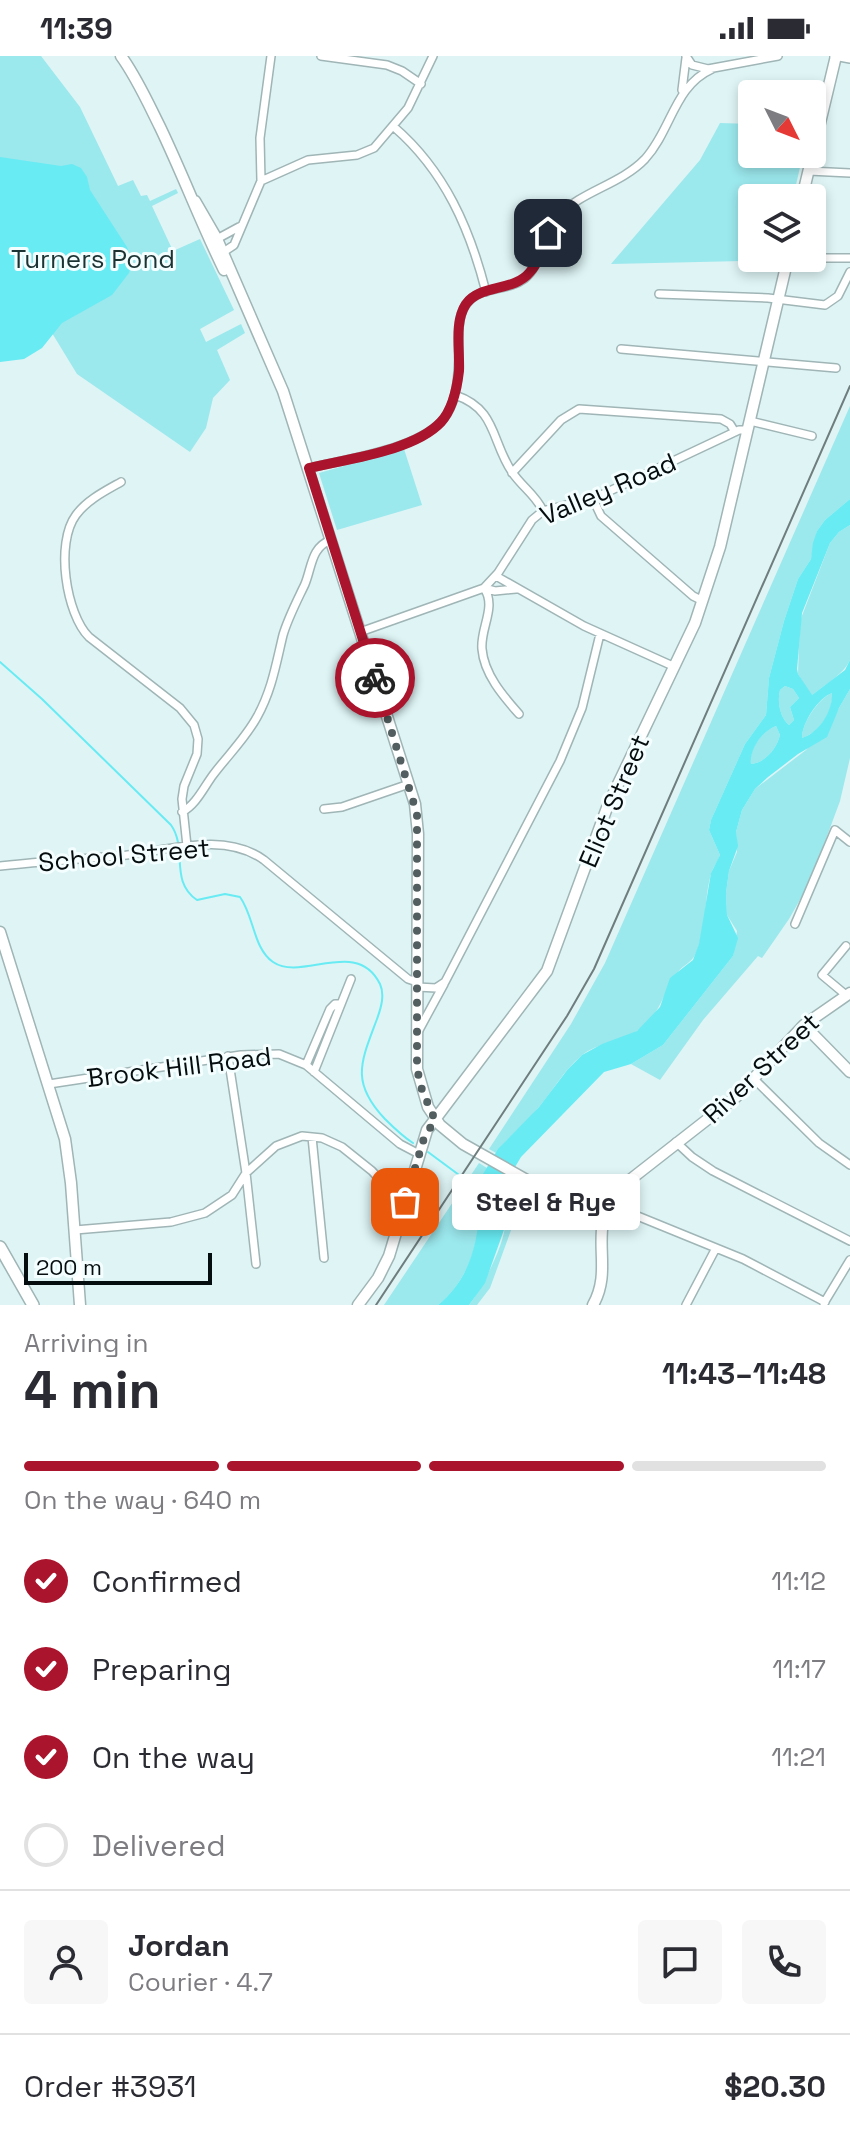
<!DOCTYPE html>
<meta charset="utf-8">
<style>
:root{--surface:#fff;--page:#f7f7f7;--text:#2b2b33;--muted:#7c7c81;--line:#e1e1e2;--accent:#aa142d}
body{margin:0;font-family:"Space Grotesk",sans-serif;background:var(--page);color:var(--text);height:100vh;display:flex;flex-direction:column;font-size:30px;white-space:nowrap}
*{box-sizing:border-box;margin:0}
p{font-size:26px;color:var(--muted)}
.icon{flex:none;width:44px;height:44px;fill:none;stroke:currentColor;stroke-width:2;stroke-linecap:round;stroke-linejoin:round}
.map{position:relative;height:1249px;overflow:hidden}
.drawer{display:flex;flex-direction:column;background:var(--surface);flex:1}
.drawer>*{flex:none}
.needle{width:52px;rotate:132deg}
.controls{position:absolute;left:738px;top:24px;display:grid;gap:16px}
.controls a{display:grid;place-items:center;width:88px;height:88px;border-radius:8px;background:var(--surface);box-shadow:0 4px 12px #0003;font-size:40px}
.scale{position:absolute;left:24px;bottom:20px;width:188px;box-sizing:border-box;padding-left:8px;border:4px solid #060d0e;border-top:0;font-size:22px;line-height:28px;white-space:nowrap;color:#060d0e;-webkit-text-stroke:6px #f5feff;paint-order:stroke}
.pin{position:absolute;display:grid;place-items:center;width:68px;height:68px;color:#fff;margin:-34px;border-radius:16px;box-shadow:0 4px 12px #0006}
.courier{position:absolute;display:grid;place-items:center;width:80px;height:80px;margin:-40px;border:6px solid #aa142d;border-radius:50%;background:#fff;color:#222;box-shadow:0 2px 10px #0007}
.bubble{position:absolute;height:56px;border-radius:8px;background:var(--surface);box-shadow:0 4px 12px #0003;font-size:26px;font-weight:700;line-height:56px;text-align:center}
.headline em{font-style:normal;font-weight:700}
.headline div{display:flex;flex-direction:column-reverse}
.headline{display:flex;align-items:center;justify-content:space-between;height:136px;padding:0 24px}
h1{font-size:52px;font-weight:700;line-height:60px}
.bar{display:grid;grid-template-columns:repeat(4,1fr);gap:12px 8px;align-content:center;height:96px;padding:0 24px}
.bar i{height:10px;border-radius:6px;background:var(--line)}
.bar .on{background:var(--accent)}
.bar p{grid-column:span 4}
.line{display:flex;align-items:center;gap:20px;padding:0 24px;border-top:2px solid var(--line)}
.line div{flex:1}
.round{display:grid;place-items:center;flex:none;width:84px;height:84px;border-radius:8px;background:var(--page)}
ol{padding:0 24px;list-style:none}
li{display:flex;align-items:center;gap:24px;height:88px}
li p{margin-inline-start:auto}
li .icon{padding:8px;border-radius:50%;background:var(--accent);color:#fff;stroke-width:4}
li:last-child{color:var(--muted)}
li i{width:44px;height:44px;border:4px solid var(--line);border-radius:50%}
.status{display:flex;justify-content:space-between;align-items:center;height:56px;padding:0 40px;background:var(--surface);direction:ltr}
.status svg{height:22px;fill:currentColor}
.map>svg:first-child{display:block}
</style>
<div class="status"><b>11:39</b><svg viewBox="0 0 49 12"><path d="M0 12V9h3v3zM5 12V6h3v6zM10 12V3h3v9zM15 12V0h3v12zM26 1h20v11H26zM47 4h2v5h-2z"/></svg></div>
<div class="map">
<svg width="850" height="1249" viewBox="0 0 850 1249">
<rect width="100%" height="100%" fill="#def4f5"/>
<path fill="#9be8ed" d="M0,0H41L80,51L118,130L133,124L141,140L147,139L150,145L176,133L178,137L152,150L173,195L200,183L234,254L200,273L206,286L241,268L245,277L217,294L230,324L213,342L206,372L190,396L77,318L38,254L0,278Z
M720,67L752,68V98H803L793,142H752V202L781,204L611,208L700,104Z
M850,350V443L825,464L817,475L811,503L798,523L784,565L769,622L766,659L745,688L711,764L709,774L720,799C718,805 714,810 712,815C703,841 708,872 695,899C691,907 683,909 678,916C663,936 659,962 637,975C620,986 598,986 581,1000C563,1015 553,1035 538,1052C525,1068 509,1080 496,1097L489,1093L571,968L605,907Z
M404,393L422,449L337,474L319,417Z
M850,469V604C843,619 824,629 811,640L798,618L800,565L830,487L839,476Z
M785,630L793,633L799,642L790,651L794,664L789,669C780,661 777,646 780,634Z
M850,633V702L840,745L810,826L789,863L762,902L758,900L703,964L660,1024L631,1008L663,989L733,900L737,875L727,859L726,837L729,815L737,796L736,776L742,754L755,733L806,694L835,659Z
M832,637C834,655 819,677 802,682C802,667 818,643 832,637Z
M776,670L780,679C777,692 765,707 751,708C748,694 762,675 776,670Z
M479,1107L487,1112L477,1132C486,1172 471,1223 438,1249H384Z
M507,1124L537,1141L514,1166L490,1232L477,1249H469C481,1234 506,1186 505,1167C503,1147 496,1145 507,1124Z"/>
<path fill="#68ebf3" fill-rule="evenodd" d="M0,101L61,110L72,108L81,112L87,121L90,134L127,191L132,207L129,217L112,239L62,267L42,292L24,303L0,306Z
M850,443V469L839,476L830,487L802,557L797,613L798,618L812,639L845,614L850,604V633L839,652L827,681L798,698L768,721L755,733L742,754L736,776L738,790L729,815L726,837L727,859L738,882L733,900L663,989L631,1008L604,1016L521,1101L503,1131L499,1143L505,1171L485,1227L469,1249H438C474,1220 483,1172 477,1128L498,1093L539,1051L568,1013L582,999L602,988L637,975L660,951L670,922L693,904L699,888L711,817L720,799L709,774L711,764L745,688L766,659L769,622L784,565L798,523L811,503L813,487L817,475L825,464ZM785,630L793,633L799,642L790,651L794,664L789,669C780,661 777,646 780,634ZM832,637C833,655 819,677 802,682C802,667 818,642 832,637ZM776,670L780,679C777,692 765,707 751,708C749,694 762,675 776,670Z"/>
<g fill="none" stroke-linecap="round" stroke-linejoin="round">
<path stroke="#68ebf3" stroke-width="2" d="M0,606L42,643L171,769C188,793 169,825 197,844L225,838L240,841C254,860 253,892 273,906C302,926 357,881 380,928C385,939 381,952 377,963C361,1006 350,1026 385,1063C394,1072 402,1080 413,1087
M428,1096L478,1133"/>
<g stroke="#a0b5b6" stroke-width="10">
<path id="street" d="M321,0L387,9L402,15L421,28
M686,0L692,9L708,13L778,0
M834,0L850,3
M682,34L686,2
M394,71C445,115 470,173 486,236
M809,115L850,117
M261,125L260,82L271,0
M215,184L239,171
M222,197L234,189L261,125L308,104L357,99L374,92L408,52L433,0
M812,202H850
M659,238L768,242L825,249L838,240L850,216
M621,293L836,312
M455,339C497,353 491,385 512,416C521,430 536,439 543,455
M750,365L812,380
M309,412C346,403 426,393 447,358C458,340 458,318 459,299C459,282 456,259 468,246C481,230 508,235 524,223C543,208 542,178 559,160C581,135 620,129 645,103C672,73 674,30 712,13
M512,417L561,364L579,353L721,363L730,368L735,376
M121,426C105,435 87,444 76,459C55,487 66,558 89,581L180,652L194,669L198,683L197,698L184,730L182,743L187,790
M593,443L601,460L693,540L703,545
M496,520L584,570L675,611
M484,532C497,551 480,572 482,593C484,618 503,640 519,658
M484,532L495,535L516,533
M360,576L484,532L498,517L532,464L543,455L597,441L739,374H748
M324,753L342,751L409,728
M182,756C196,749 204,731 213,719C228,699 245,683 257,661C272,634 276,608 283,579C288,562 297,545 305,528C312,511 311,491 331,484
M0,810C39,806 79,803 118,800C164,796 223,774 264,804L408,923L417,926
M795,868L835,774L850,786
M846,890L822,919L846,939
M417,931L436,932L445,926L560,705L582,652L600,578
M419,974L444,928
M228,1000L246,1117L256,1208
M306,1009L330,953L335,948H341
M314,1016L351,923
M753,1022L819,1087L850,1109
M49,1028L241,999L279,998L306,1009L400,1088L419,1098
M312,1081L324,1202
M676,1086L692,1101L713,1115L850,1185
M608,1148L743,1203L825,1246
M75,1174L171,1166L205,1157L232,1139L246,1117L276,1090L302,1080L322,1082L342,1091L372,1115L396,1141L405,1146
M824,1247L850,1204
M686,1249L716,1192"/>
</g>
<g stroke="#a0b5b6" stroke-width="13">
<path id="secondary" d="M121,0C137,22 148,47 160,71C183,119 201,167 224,214
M802,142L836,0
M195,145L217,183L283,335L415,748L418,778L417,1013L428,1051L440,1069L463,1088L601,1166
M0,876L65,1083L71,1127L80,1249
M804,969L850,1016
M358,1249L378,1222L389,1200L427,1074L547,915L608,749L695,567L720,491L788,202
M593,1249C615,1210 586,1176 617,1134L736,1041L804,969L850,937"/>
</g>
<g stroke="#a0b5b6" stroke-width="14">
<path id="primary" d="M0,1191L33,1249"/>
</g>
<use href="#street" stroke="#fff" stroke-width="7"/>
<use href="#secondary" stroke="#fff" stroke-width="10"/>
<use href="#primary" stroke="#fff" stroke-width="11"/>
<path stroke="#6f7d7e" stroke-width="2" d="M376,1249L567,960L594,913L850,330"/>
</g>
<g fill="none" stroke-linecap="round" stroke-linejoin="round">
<path stroke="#525e5f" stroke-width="8" stroke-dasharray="0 14.4" d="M375,622L417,758V1013L422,1034L435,1064L424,1082L405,1146"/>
<path stroke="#aa142d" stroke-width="10" d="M375,622L309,412C346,403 414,395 441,366C453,353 457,332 459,315C460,294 454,266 466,248C480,228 514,236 530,216C539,206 543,190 548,177"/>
</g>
<g text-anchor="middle" stroke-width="6" stroke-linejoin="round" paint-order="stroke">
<g font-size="26" fill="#1c3334" stroke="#f5feff">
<text x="93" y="212">Turners Pond</text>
</g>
<g font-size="26" fill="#060d0e" stroke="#f5feff">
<text transform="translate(608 433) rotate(-23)" y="9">Valley Road</text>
<text transform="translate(614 745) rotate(-67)" y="9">Eliot Street</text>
<text transform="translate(124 799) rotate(-5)" y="9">School Street</text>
<text transform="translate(179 1011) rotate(-7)" y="9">Brook Hill Road</text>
<text transform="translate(761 1012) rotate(-43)" y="9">River Street</text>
</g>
</g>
</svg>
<div class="controls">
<a><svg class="needle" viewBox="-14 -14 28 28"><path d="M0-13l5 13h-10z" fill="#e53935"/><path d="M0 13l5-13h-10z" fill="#7c7c81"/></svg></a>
<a><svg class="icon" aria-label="layers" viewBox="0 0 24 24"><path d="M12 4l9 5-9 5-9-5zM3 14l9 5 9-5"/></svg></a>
</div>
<div class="scale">200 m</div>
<div class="pin" style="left:405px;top:1146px;background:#ea580c"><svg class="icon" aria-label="bag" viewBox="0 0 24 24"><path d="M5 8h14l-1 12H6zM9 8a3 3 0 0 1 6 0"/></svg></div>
<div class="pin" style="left:548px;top:177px;background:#1f2937"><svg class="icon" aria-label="home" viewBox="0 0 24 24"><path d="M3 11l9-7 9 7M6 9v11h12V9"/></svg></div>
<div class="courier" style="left:375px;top:622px"><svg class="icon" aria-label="bike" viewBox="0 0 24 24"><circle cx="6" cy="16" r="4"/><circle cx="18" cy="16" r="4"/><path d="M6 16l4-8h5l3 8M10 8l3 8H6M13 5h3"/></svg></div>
<div class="bubble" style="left:452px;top:1118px;width:188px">Steel &amp; Rye</div>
</div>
<section class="drawer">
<div class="headline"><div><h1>4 min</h1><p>Arriving in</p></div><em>11:43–11:48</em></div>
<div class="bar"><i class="on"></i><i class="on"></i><i class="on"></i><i></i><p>On the way · 640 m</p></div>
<ol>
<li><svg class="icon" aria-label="check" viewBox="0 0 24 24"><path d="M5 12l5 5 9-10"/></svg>Confirmed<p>11:12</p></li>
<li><svg class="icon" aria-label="check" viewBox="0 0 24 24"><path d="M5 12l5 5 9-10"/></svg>Preparing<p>11:17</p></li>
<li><svg class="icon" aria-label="check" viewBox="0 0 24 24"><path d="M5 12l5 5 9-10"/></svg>On the way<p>11:21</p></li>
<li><i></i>Delivered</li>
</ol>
<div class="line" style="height:144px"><a class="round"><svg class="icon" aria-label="person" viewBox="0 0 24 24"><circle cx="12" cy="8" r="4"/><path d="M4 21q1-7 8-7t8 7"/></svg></a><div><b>Jordan</b><p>Courier · 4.7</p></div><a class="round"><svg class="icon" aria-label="chat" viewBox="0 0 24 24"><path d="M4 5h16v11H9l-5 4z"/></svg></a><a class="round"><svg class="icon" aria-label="phone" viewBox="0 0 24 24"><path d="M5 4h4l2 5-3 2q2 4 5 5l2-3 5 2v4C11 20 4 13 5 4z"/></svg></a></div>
<div class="line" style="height:104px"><div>Order #3931</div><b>$20.30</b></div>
</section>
